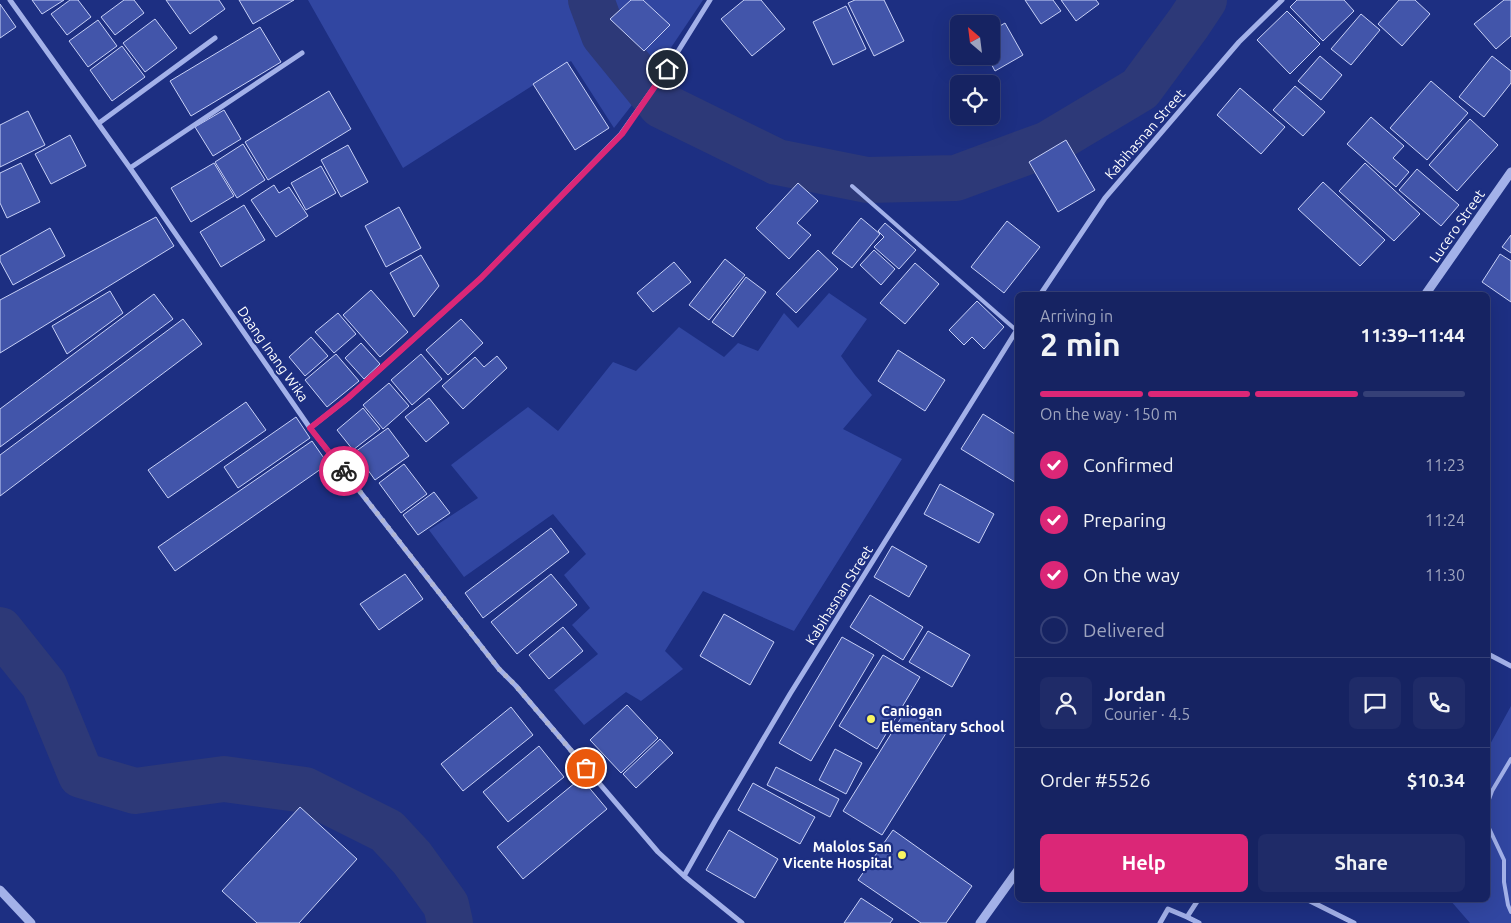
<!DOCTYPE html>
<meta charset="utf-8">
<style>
:root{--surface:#162362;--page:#1f2b68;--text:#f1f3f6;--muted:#9ea4be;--line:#354077;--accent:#db2777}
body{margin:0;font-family:Ubuntu,sans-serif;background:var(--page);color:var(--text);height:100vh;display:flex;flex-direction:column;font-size:19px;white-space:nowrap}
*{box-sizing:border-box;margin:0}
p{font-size:16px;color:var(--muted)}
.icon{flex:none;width:28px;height:28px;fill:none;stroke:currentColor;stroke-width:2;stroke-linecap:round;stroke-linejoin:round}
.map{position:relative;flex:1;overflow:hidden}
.drawer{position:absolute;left:1015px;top:292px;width:475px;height:610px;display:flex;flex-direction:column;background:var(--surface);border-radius:8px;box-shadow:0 5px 20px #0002,0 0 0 1px var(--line)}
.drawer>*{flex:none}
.needle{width:32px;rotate:332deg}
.controls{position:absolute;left:950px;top:15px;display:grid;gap:10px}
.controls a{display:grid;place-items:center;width:50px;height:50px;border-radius:8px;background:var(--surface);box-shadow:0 5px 20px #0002,0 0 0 1px var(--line);font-size:25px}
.pin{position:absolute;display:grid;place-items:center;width:42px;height:42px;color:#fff;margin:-21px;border:2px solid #fff;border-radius:50%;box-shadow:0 1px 5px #0007}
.courier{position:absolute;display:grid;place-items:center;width:50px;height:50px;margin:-25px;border:4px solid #db2777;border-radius:50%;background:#fff;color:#222;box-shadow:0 1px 6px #0007}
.head em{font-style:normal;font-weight:700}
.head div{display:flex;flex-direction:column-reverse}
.head{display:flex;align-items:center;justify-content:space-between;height:85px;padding:0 25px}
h1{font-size:32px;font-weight:700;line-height:38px}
.bar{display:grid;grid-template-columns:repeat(4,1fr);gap:8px 5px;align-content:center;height:60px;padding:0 25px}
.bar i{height:6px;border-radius:4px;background:var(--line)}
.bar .current{background:var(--accent)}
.bar p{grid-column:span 4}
.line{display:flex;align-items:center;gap:12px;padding:0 25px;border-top:1px solid var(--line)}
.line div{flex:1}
.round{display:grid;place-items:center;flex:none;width:52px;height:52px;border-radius:8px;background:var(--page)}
ol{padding:0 25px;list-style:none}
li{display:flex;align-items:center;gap:15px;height:55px}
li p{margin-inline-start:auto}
li .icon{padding:5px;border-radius:50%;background:var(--accent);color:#fff;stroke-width:4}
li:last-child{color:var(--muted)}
li i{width:28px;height:28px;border:2px solid var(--line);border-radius:50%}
.button{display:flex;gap:10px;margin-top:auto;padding:10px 25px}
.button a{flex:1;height:58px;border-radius:8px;background:var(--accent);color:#fff;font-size:20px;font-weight:700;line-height:58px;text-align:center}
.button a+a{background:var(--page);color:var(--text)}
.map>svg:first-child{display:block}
</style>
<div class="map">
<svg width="1511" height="923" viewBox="0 0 1511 923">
<rect width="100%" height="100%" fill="#1d2f82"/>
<path fill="#3146a1" d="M308,0H703L635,101L614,128L571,61L403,168Z
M829,293L867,319L841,356L855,375L872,395L843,429L902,459L794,631L703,591L665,651L683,669L641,701L626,692L584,725L554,690L598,654L572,625L590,608L564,575L586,554L553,514L464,577L429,530L478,498L451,465L528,407L558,431L613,362L636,371L679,327L724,357L738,343L758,351L784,313L798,328Z
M1511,706V923H1470L1450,900H1488V748Z"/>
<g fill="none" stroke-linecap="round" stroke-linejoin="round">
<path stroke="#2d3978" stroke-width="46" d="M591,0L604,35L661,105L777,162L867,180L956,178L1048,144L1140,89L1188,24L1204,0
M0,630L44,685L81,775L135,791L224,779L305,790L387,831L412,858L446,905L450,923"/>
</g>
<path fill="#4255aa" stroke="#c8d1f7" d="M32,0H64L42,14Z
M70,0H78L91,17L67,35L51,14Z
M124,0H134L144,13L115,35L101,17Z
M166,0H219L225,9L190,34Z
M239,0H294L253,24Z
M631,0H643L670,25L644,51L610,19Z
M744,0H761L785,29L752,56L721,19Z
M855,0H884L904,41L874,56L848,3Z
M1025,0H1053L1061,11L1041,24Z
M1061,0H1096L1099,4L1076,21Z
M1297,0H1344L1354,11L1323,41L1290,7Z
M1399,0H1415L1430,14L1402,46L1378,24Z
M1504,0H1511V36L1496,49L1474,24Z
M0,4L16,27L0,38Z
M846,6L866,49L833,65L813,22Z
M1287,11L1320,44L1290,74L1257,40Z
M1361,14L1380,30L1351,65L1331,49Z
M155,19L177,48L145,72L123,43Z
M98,20L117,46L88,67L69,41Z
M1005,23L1023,55L995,71L987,56H991V31Z
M260,27L281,62L191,116L170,81Z
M122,46L145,77L112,101L90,70Z
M1320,56L1342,75L1321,100L1298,81Z
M1492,56L1511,71V83L1484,117L1459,97Z
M567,62L609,128L575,150L533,84Z
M1431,81L1468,113L1427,160L1390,128Z
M1295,86L1325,112L1303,136L1273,110Z
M1240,88L1285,127L1261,154L1217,115Z
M329,91L351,129L268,180L245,142Z
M224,110L241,139L213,156L195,127Z
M28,111L45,145L0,167V125Z
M1371,117L1404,146L1393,158L1409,172L1396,187L1347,144Z
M1470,119L1498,145L1457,191L1429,165Z
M70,135L86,166L51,184L35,154Z
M1066,140L1095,190L1058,212L1029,162Z
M243,144L265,180L237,198L215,162Z
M348,145L368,182L341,197L321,160Z
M21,163L40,202L7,218L0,203V173Z
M214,163L234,196L191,222L171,188Z
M1365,163L1420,214L1394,241L1339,191Z
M321,166L336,193L306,210L291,183Z
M1417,169L1459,205L1441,226L1399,190Z
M1323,182L1385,240L1360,266L1298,209Z
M798,183L818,201L797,223L811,235L789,259L756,228Z
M274,185L279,193L289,187L308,216L276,237L251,200Z
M244,205L265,240L221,267L200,232Z
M399,207L421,248L386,267L365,226Z
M156,217L174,246L0,353V300Z
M861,218L880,234L852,268L832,253Z
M1007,221L1040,247L1004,293L971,267Z
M885,223L916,250L899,269L874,247L884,237L878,231Z
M50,228L65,256L13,285L0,261V256Z
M1511,235V253L1502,247Z
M818,250L838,269L796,313L776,294Z
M874,250L895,269L881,285L860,265Z
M1500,254L1511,261V302L1482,282Z
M421,255L439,286L414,317L390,273Z
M725,259L745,275L709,320L689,305Z
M674,262L691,282L653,312L637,293Z
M915,263L939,284L905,324L880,303Z
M746,277L766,292L733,337L712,322Z
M371,290L408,332L380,357L343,315Z
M110,291L123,313L67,354L52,326Z
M154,294L173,319L0,447V409Z
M977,301L1004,327L984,349L972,337L964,345L949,330Z
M338,313L356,334L334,353L315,332Z
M183,319L202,344L0,496V455Z
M461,319L483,343L448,375L426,350Z
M311,337L328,356L305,376L289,357Z
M361,343L380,364L364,379L345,358Z
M898,350L945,380L925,411L878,381Z
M336,354L359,381L327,407L305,380Z
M421,354L442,379L412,405L391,380Z
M497,356L507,368L463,409L442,386L475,357L484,367Z
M389,383L409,406L383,429L363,405Z
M429,398L449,423L426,442L405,417Z
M246,402L266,430L168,498L148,470Z
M363,408L380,429L353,450L337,430Z
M983,414L1018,436V484L961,449Z
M296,417L310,438L238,488L224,467Z
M388,428L409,456L375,480L355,452Z
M312,441L328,464L175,571L158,547Z
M404,464L427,494L401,513L379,483Z
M940,484L994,514L979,543L924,514Z
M434,492L450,513L418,535L403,515Z
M551,528L569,552L483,618L465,593Z
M892,546L927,566L909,597L874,577Z
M405,574L423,599L379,630L360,604Z
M551,574L577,605L517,654L491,622Z
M870,595L923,627L903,660L850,627Z
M724,614L774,642L750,685L700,656Z
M563,627L583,651L549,679L529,655Z
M928,631L970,655L952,687L909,662Z
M842,637L874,655L811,761L779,743Z
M883,655L920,677L877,749L839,726Z
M627,705L658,738L621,773L590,740Z
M909,705L948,730L882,835L843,811Z
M511,707L533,735L463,791L441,764Z
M660,739L673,753L636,788L623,774Z
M539,746L564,777L508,822L483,792Z
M835,749L862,763L846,794L819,780Z
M776,767L839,799L830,817L767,785Z
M581,778L607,809L523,879L497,847Z
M753,783L815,817L800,844L738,810Z
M300,807L357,859L299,923H257L222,891Z
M729,830L778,859L755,898L706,870Z
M893,830L972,886L946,923H921L858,880Z
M861,898L893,919L890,923H844Z"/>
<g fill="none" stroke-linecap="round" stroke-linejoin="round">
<path stroke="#a3b1e9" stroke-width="4" d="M852,186L1016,330
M1488,802L1492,791L1511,759
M1488,826L1504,860V882L1508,905L1511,912"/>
<path stroke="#a3b1e9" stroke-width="5" d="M10,0L130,168L310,428L499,669L516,686L658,852L684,876L742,923
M99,123L215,38
M130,168L302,53
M1040,295L1105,198L1239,42L1282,0
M310,428L348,398L481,278L621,134L667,69L710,0
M1488,654L1511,666
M684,876L715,821L790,694L1018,328
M1198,900L1187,917L1199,923
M1308,900L1354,923
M1160,923L1168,909L1187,917"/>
<path stroke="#a3b1e9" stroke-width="9" d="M1425,295L1511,172
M0,890L31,923
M980,923L1018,870"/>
</g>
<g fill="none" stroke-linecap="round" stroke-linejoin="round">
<path stroke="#b0b6d3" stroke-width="5" stroke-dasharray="0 9" d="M344,471L499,669L516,686L586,768"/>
<path stroke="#db2777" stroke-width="6" d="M344,471L310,428L348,398L481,278L622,134L667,69"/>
</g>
<g fill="#f9f562" stroke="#1d2f82" stroke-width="2">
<circle cx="871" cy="719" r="5"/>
<circle cx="902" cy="855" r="5"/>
</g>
<g text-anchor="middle" stroke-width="4.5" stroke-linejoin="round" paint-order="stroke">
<g font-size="14" fill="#fff" stroke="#1d2f82">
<text transform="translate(1145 134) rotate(-49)" y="5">Kabihasnan Street</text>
<text transform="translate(1457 226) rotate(-55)" y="5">Lucero Street</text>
<text transform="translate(273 354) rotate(55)" y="5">Daang Inang Wika</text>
<text transform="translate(839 595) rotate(-58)" y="5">Kabihasnan Street</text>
</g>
<g font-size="14" font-weight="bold" fill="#fff" stroke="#1d2f82" text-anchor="start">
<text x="881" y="716">Caniogan<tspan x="881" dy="16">Elementary School</tspan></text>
<text x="892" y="852" text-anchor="end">Malolos San<tspan x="892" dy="16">Vicente Hospital</tspan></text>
</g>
</g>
</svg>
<div class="controls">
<a><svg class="needle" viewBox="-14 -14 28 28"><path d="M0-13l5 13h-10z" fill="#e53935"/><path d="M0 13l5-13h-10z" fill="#9ea4be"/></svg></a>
<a><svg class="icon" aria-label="locate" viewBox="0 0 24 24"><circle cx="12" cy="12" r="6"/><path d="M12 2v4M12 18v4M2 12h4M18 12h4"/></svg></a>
</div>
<div class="pin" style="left:586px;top:768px;background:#ea580c"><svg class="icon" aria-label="bag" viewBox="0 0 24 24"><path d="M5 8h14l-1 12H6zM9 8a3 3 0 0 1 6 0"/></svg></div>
<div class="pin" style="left:667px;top:69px;background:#1f2937"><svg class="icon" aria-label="home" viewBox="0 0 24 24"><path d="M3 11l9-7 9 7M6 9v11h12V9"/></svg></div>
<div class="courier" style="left:344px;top:471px"><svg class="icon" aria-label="bike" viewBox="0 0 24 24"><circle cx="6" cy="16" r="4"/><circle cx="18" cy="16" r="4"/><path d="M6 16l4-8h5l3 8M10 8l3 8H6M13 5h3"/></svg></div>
<section class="drawer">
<div class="head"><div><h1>2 min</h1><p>Arriving in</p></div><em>11:39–11:44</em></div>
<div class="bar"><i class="current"></i><i class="current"></i><i class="current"></i><i></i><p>On the way · 150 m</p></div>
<ol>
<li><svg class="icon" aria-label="check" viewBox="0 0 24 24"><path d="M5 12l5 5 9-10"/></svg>Confirmed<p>11:23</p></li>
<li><svg class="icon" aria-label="check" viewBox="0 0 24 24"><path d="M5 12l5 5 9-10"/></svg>Preparing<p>11:24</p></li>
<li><svg class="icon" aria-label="check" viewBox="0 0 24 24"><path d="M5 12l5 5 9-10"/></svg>On the way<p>11:30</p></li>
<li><i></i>Delivered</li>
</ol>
<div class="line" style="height:90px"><a class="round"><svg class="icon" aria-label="person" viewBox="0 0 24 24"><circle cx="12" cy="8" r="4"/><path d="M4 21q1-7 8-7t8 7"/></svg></a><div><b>Jordan</b><p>Courier · 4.5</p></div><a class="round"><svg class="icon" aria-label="chat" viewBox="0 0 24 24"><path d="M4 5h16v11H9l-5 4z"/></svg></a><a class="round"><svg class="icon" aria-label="phone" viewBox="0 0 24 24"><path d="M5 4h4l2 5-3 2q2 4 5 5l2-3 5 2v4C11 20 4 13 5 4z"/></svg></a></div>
<div class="line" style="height:65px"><div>Order #5526</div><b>$10.34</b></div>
<div class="button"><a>Help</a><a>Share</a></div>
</section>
</div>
